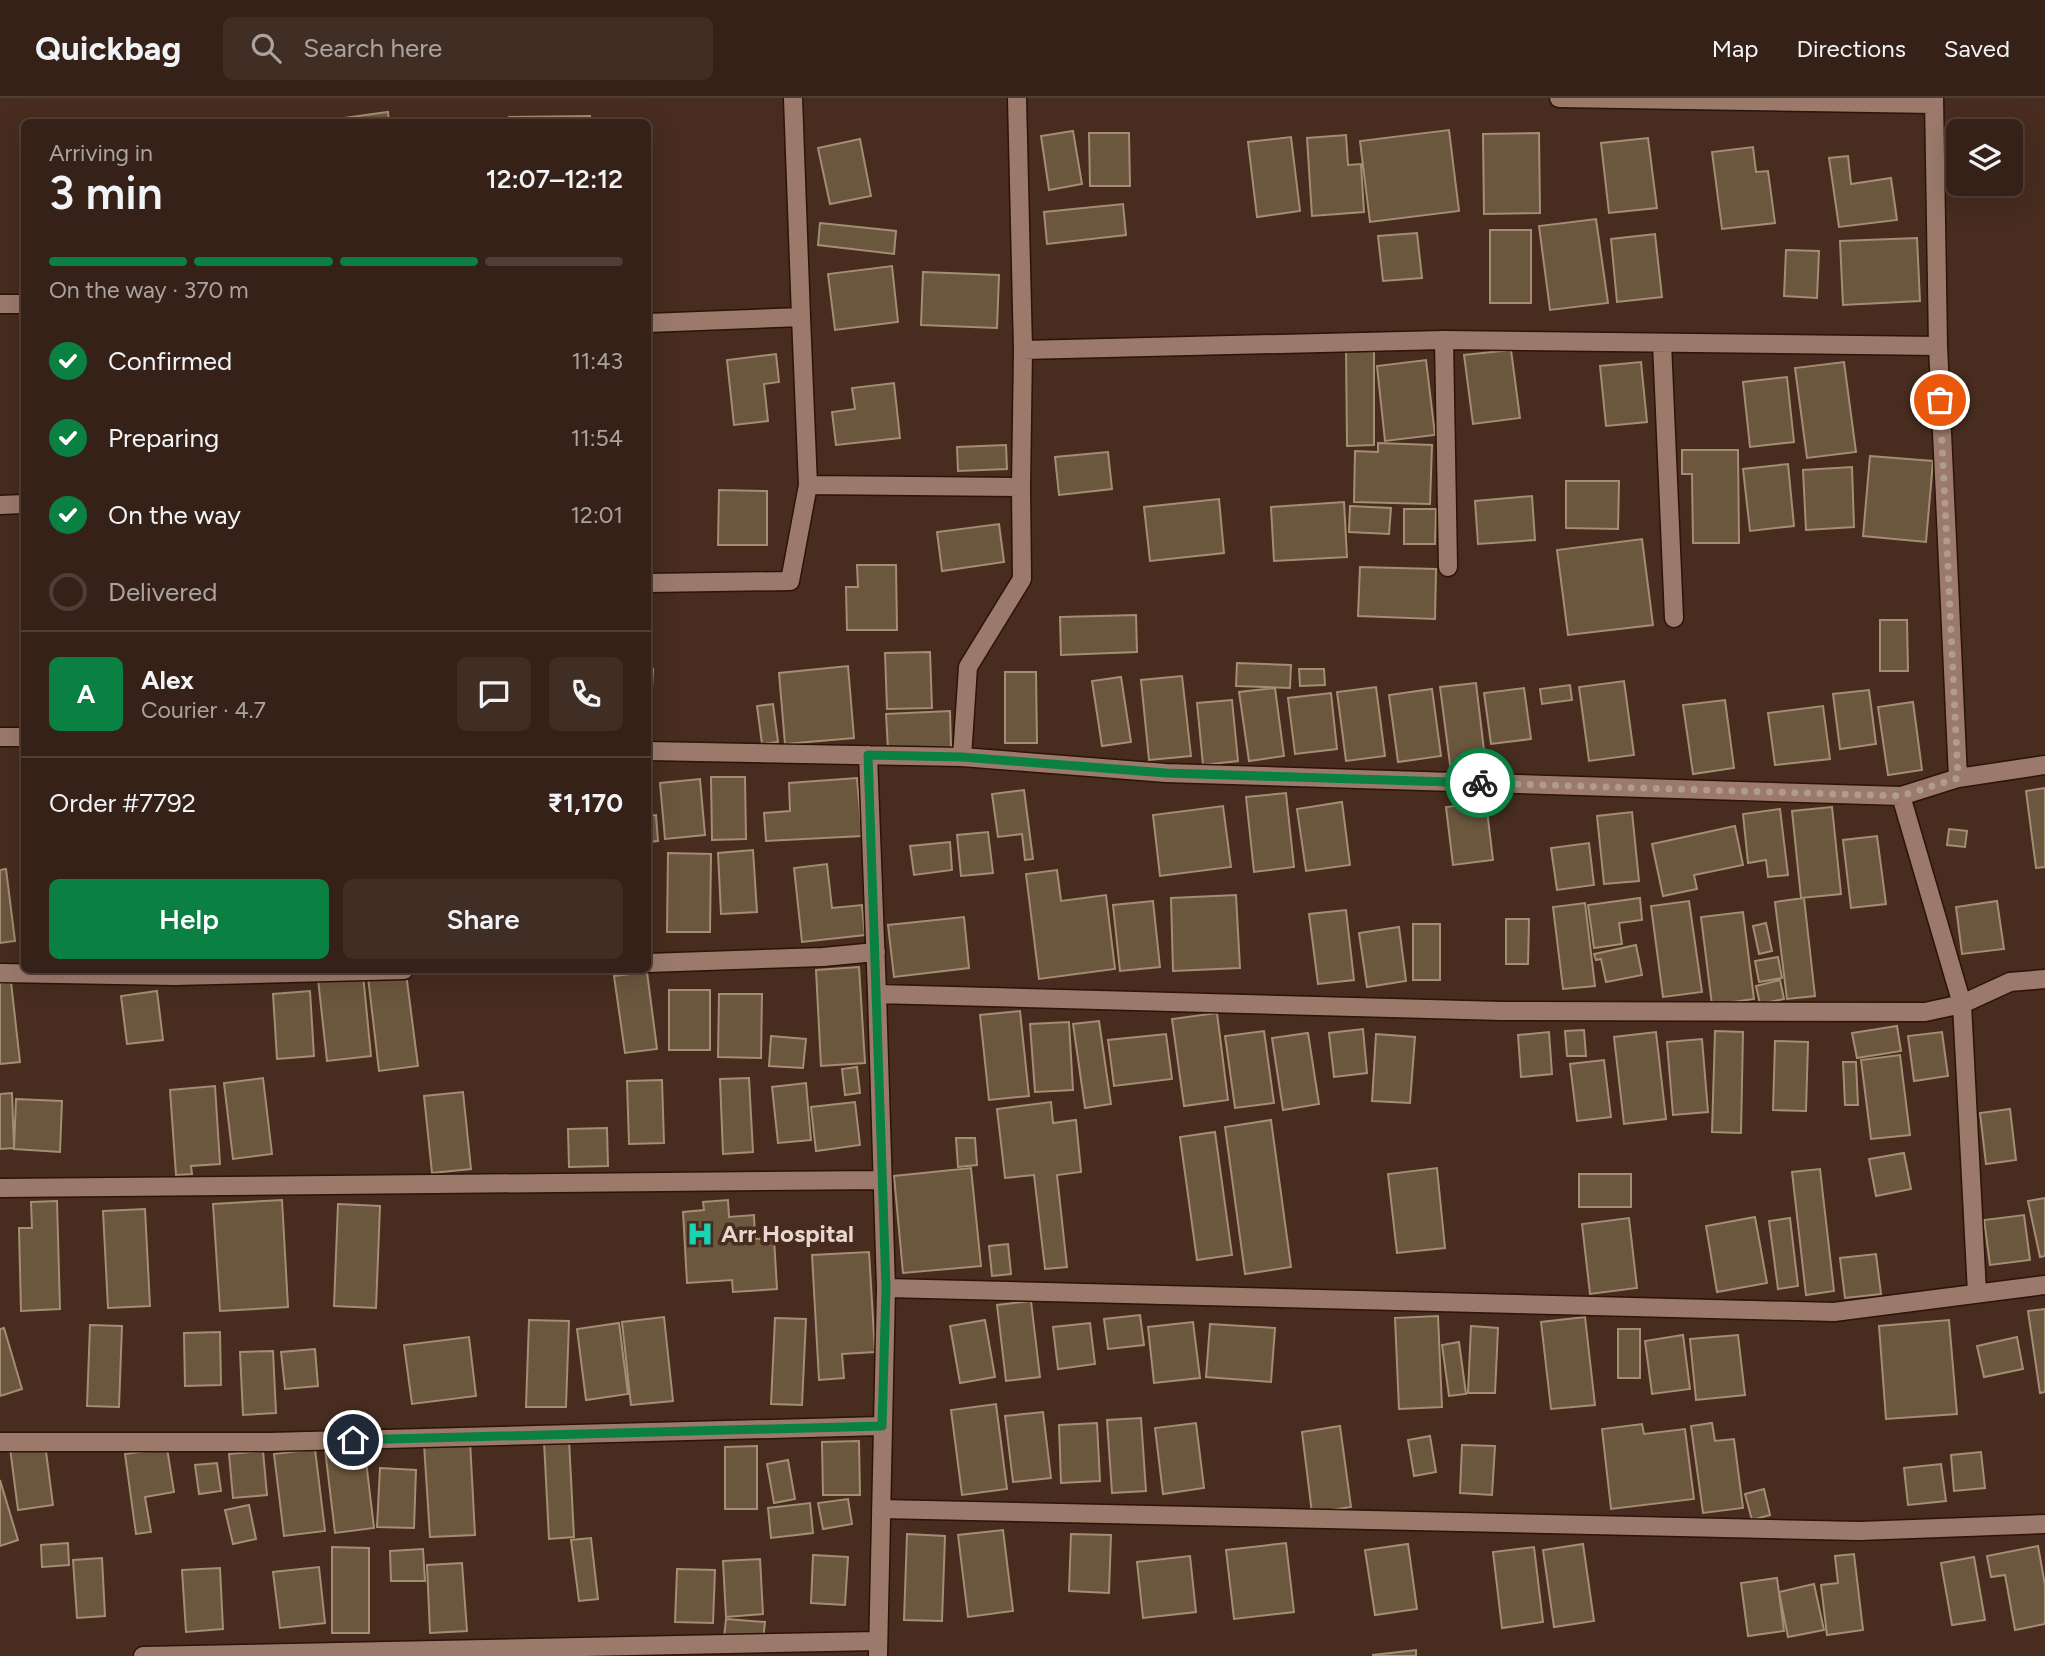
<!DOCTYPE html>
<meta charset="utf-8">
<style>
:root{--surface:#352117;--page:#402e24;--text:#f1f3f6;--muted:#aaa3a1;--line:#4f3e36;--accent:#0b8043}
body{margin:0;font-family:Figtree,sans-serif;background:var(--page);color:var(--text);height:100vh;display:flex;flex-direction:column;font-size:26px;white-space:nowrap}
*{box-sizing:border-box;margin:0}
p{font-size:23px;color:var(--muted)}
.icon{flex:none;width:38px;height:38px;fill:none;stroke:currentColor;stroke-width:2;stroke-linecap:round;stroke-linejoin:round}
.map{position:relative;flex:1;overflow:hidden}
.drawer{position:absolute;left:21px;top:21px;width:630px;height:854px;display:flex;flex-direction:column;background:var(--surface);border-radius:10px;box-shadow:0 7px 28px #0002,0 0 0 2px var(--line)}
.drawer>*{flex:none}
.buttons{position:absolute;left:1946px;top:21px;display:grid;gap:14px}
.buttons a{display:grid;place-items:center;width:77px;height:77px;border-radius:10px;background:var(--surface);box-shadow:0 7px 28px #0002,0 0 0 2px var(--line);font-size:35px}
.pin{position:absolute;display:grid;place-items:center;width:60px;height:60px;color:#fff;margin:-30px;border:4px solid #fff;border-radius:50%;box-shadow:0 2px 7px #0007}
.courier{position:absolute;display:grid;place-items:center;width:70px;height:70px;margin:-35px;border:5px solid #0b8043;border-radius:50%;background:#fff;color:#222;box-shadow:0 2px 9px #0007}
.summary em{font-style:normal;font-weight:600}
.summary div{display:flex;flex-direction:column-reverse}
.summary{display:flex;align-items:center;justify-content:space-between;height:119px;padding:0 28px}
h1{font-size:46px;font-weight:600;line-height:52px}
.bar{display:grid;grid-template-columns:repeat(4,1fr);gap:10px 7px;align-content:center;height:84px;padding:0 28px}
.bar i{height:9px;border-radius:5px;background:var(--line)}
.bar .selected{background:var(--accent)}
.bar p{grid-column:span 4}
.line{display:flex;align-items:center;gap:18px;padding:0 28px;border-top:2px solid var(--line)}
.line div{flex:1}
.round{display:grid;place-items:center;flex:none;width:74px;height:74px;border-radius:10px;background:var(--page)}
ol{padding:0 28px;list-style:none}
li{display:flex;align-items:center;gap:21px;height:77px}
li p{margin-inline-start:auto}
li .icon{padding:7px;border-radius:50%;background:var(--accent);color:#fff;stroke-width:4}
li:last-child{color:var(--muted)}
li i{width:38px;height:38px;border:4px solid var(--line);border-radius:50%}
.primary-button{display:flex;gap:14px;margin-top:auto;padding:14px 28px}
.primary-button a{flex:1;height:80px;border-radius:10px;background:var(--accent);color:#fff;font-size:28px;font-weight:600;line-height:80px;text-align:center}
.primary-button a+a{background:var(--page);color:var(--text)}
header{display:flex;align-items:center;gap:42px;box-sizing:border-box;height:98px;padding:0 35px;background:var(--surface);border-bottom:2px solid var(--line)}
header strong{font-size:33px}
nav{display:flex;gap:38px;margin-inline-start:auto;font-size:24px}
.search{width:490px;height:63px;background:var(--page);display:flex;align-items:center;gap:18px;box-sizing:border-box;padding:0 24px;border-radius:10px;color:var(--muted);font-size:26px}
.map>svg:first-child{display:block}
</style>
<header>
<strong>Quickbag</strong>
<div class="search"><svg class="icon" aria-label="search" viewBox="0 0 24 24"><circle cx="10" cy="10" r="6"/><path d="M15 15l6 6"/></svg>Search here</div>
<nav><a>Map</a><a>Directions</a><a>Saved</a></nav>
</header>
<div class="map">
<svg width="2045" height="1558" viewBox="0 0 2045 1558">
<rect width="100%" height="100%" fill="#472c1f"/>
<path fill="#6b563e" stroke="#a48d72" stroke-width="2" d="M388,14L389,24H336V21Z
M590,18V24H509V19Z
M1449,32L1459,113L1370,124L1360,43Z
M1073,33L1082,86L1049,92L1041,38Z
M1089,35H1129L1130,88H1090Z
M1539,35L1540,115L1484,116L1483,36Z
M1346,37L1348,67L1361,66L1364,114L1312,118L1307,40Z
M1291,39L1300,113L1257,119L1248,44Z
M1648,40L1657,110L1609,115L1601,45Z
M860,41L871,98L830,106L818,50Z
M1753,49L1756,74L1768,73L1775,125L1722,131L1712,54Z
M1848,58L1851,86L1891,80L1897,122L1839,129L1829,60Z
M1123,106L1126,137L1047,146L1044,114Z
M1596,121L1608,205L1550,212L1539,128Z
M820,125L896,133L894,156L818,147Z
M1490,132H1531V205H1490Z
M1417,135L1422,180L1383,183L1378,138Z
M1655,136L1662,199L1617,204L1611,141Z
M1917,140L1920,203L1843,207L1840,143Z
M1786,152L1819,153L1817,200L1784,198Z
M892,168L898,224L835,232L828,176Z
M923,174L999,177L997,230L921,227Z
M1374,250V347L1347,348L1346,251Z
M1511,252L1520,320L1473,326L1464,257Z
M776,256L779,284L764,286L768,323L734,327L727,262Z
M1426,262L1435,337L1385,343L1377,268Z
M1641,264L1647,324L1606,328L1600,268Z
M1844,264L1856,354L1807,360L1795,270Z
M1787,279L1794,344L1750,349L1743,284Z
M894,285L900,340L836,347L832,314L855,311L852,290Z
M1378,345L1432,347L1430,406L1354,404L1355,353L1378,354Z
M1006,347L1007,371L958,373L957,349Z
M1682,352H1738L1739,445H1693L1692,376H1682Z
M1108,354L1112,391L1059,397L1055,359Z
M1870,358L1933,363L1926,444L1863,438Z
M1788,366L1794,428L1750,433L1743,371Z
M1852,369L1854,429L1806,432L1803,372Z
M1566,383H1619L1618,431L1566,430Z
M719,392L767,393V447H718Z
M1532,398L1535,442L1478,446L1475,403Z
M1219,401L1224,455L1150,463L1144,409Z
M1344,404L1347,459L1274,463L1271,409Z
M1350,408L1391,410L1389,436L1349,434Z
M1404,411H1436L1435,446H1404Z
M999,426L1004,464L942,473L937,434Z
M1642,441L1653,527L1568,537L1557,452Z
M857,467H896L897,532H847L846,489H858Z
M1360,469L1436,471L1435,521L1358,518Z
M1136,517L1137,554L1061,557L1060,519Z
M1880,522H1907L1908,573H1880Z
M930,554L932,610L887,611L885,555Z
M1237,565L1291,567L1290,590L1236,588Z
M848,568L854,640L785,646L779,575Z
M648,570L653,571L650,626H648Z
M1299,571H1324L1325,587L1300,588Z
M1005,574H1036L1037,645H1005Z
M1182,578L1191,658L1149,662L1141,582Z
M1121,579L1131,644L1102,648L1092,583Z
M1624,583L1634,657L1589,663L1579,589Z
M1476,585L1486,669L1451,674L1440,589Z
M1570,587L1572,602L1542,606L1540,591Z
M1376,589L1385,658L1346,663L1337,594Z
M1275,590L1284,658L1249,663L1239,594Z
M1524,590L1531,641L1491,646L1484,595Z
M1432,591L1441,658L1398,664L1389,597Z
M1869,592L1876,646L1840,651L1833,596Z
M1331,595L1337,651L1295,656L1288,600Z
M1232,602L1238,663L1203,667L1197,605Z
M1725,602L1734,670L1693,676L1683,607Z
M1913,604L1922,672L1888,677L1878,609Z
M773,606L778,644L762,646L757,608Z
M1823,608L1830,661L1775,667L1768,615Z
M950,613L951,649L888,651L886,616Z
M711,679H745L746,741L712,742Z
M857,680L862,738L766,743L764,715L790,713L789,685Z
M700,681L705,737L665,741L660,685Z
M2045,690V769L2036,770L2026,693Z
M1024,692L1033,761L1025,762L1022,736L998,739L992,696Z
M1286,695L1294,769L1254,774L1246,699Z
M1342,704L1350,767L1306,773L1297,711Z
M1486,704L1493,762L1453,767L1446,709Z
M1223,708L1231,769L1160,778L1153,717Z
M1832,709L1841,796L1801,800L1792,713Z
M1780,711L1788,777L1768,779L1766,762L1748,765L1743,716Z
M1632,714L1639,783L1604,786L1597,718Z
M656,717L658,743L648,744V718Z
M1735,728L1743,767L1694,777L1697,791L1663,798L1652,746Z
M1949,731L1967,733L1965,749L1947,747Z
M988,734L993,775L961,778L957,737Z
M1877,738L1886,806L1851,810L1843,742Z
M950,744L952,772L914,777L910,748Z
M1589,745L1594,787L1557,792L1551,750Z
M753,752L757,814L721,816L718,755Z
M668,755L711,756L710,834H667Z
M827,766L832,810L862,807L865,837L802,844L794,770Z
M6,771L15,843L0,845V772Z
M1057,772L1061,803L1106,797L1115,871L1039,881L1026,776Z
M1236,797L1240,870L1173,873L1171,800Z
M1640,800L1642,822L1619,825L1622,846L1594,850L1588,807Z
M1804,800L1815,898L1787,901L1775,804Z
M1153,803L1160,869L1120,873L1113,807Z
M1689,803L1702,894L1663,899L1651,808Z
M1997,803L2004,851L1962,856L1956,809Z
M1585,805L1595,888L1563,891L1553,809Z
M1346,812L1354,882L1318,886L1309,816Z
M1743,814L1754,901L1712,907L1701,819Z
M964,819L969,870L894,879L888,827Z
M1506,821H1529L1528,866H1506Z
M1766,825L1772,853L1759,856L1753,828Z
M1413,826H1440V882H1413Z
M1399,829L1406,883L1367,889L1359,835Z
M1636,847L1642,877L1606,884L1601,861L1596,862L1594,856Z
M1778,859L1782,880L1759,884L1755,863Z
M859,869L865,965L821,968L816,872Z
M647,874L657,951L625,955L614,878Z
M406,875L418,968L379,973L368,879Z
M363,876L371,958L327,963L318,881Z
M1780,882L1784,901L1760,906L1756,888Z
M11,884L20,964L0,966V885Z
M669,892H710V952H669Z
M157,893L163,942L127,946L121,898Z
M310,893L314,958L277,961L273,896Z
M719,896H762L761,960L718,959Z
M1020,913L1029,998L989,1002L980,917Z
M1217,915L1228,1002L1184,1008L1172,921Z
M1099,923L1111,1006L1085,1010L1073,926Z
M1069,924L1073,992L1035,994L1030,926Z
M1897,928L1901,953L1857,960L1852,935Z
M1363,931L1367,975L1334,979L1329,935Z
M1584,932L1586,958H1567L1565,933Z
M1264,933L1274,1005L1235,1010L1225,938Z
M1715,933L1743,934L1741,1035L1712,1034Z
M1549,934L1552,976L1521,979L1518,937Z
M1656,934L1666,1021L1624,1026L1614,939Z
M1942,934L1948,978L1914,983L1908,938Z
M1308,935L1319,1006L1283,1012L1272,940Z
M1166,936L1172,981L1114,988L1108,942Z
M1376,936L1415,939L1410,1005L1372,1003Z
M771,938L806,941L803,970L769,968Z
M1702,941L1708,1014L1673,1017L1667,944Z
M1775,943L1808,944L1806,1013L1773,1012Z
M1900,957L1910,1037L1871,1041L1861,962Z
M1604,962L1611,1019L1577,1023L1570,966Z
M1843,964H1856L1858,1007H1845Z
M857,969L860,995L845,997L842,971Z
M263,980L272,1056L233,1061L224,985Z
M749,980L753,1054L723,1056L720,981Z
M662,982L664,1045L629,1046L627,983Z
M806,985L811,1042L778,1045L772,989Z
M215,988L220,1066L191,1068L192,1076L176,1077L170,992Z
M463,994L471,1071L432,1075L424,998Z
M12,995L14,1050L0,1051V996Z
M16,1001L62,1003L60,1054L14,1051Z
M855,1004L860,1047L816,1053L811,1009Z
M1051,1004L1053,1025L1076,1022L1081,1074L1057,1077L1067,1169L1045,1171L1034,1077L1005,1080L997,1011Z
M2010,1011L2016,1062L1986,1066L1980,1015Z
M1271,1022L1291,1169L1245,1176L1225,1029Z
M607,1030L608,1068L569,1069L568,1031Z
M1215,1034L1232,1157L1197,1162L1180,1039Z
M956,1040H975L977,1067L958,1069Z
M1904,1055L1911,1091L1876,1098L1869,1061Z
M971,1070L981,1168L903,1175L894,1078Z
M1437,1070L1445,1150L1397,1155L1388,1076Z
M1820,1071L1834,1193L1806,1197L1792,1074Z
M1579,1076H1631V1109H1579Z
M2045,1100V1158L2040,1159L2028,1103Z
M282,1102L288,1209L220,1213L213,1106Z
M728,1102L729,1119L754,1117L755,1141L774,1140L777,1191L733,1194L732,1182L687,1185L683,1114L704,1112L703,1104Z
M57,1103L60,1211L21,1213L19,1130H32L31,1104Z
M338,1106L380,1108L376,1210L334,1208Z
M145,1111L150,1208L108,1210L103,1113Z
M2024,1117L2030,1162L1990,1167L1984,1122Z
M1755,1119L1767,1185L1717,1194L1706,1128Z
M1629,1120L1637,1190L1590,1196L1582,1126Z
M1790,1120L1798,1188L1778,1191L1769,1123Z
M1008,1146L1011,1176L992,1178L989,1148Z
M869,1154L875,1254L842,1256L844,1280L819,1282L812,1157Z
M1876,1156L1881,1196L1845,1200L1840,1160Z
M1031,1203L1040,1279L1006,1283L997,1207Z
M2045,1211V1294L2040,1295L2028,1213Z
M1140,1217L1144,1247L1108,1251L1104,1221Z
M1438,1218L1442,1309L1399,1311L1395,1220Z
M664,1219L673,1303L631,1307L622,1224Z
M1585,1219L1595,1307L1551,1311L1541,1224Z
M775,1220L806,1221L802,1307L771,1306Z
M529,1222L569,1223L566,1309H526Z
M985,1222L995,1279L960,1285L950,1228Z
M1949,1222L1957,1316L1886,1321L1879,1228Z
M1193,1224L1200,1280L1154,1285L1148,1229Z
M619,1225L628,1296L586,1302L577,1231Z
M1090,1225L1095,1266L1058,1271L1053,1229Z
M1210,1226L1275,1230L1271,1284L1206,1279Z
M90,1227L122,1228L119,1309L87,1308Z
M1471,1228L1498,1230L1495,1295H1468Z
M4,1230L22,1291L0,1298V1231Z
M1618,1231H1640V1280H1618Z
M220,1234L221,1287L185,1288L184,1235Z
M1683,1237L1690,1291L1652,1296L1645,1243Z
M1738,1237L1745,1297L1696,1302L1690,1241Z
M469,1239L476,1298L412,1306L404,1247Z
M2017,1239L2023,1271L1984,1279L1977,1248Z
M1459,1244L1466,1296L1449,1298L1442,1247Z
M315,1251L318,1288L285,1291L281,1254Z
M273,1253L276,1315L243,1317L240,1254Z
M996,1306L1007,1391L962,1397L951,1312Z
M1043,1314L1051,1380L1013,1384L1005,1318Z
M1141,1320L1146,1393L1112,1395L1107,1322Z
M1097,1325L1100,1383L1061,1385L1059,1327Z
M1196,1325L1204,1390L1163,1396L1155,1330Z
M1712,1325L1715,1343L1734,1341L1743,1410L1703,1415L1691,1328Z
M1642,1326L1644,1336L1685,1331L1694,1401L1611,1411L1602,1331Z
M1340,1328L1351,1409L1312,1415L1302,1334Z
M1430,1338L1436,1374L1414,1378L1408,1342Z
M569,1342L574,1439L549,1441L544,1343Z
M470,1343L475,1437L430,1439L424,1346Z
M859,1343L860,1397H823L822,1344Z
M45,1346L53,1407L18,1412L10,1350Z
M364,1346L374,1430L335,1435L325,1351Z
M1462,1347L1495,1348L1492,1397L1460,1395Z
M757,1348V1411H725V1349Z
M167,1350L174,1394L145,1399L151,1434L136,1436L125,1356Z
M315,1351L325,1433L284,1438L274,1356Z
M263,1353L267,1397L233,1400L229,1356Z
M1981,1354L1985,1390L1954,1393L1951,1357Z
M788,1362L795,1401L774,1405L767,1366Z
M217,1365L221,1393L199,1396L195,1367Z
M1941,1366L1946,1403L1908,1407L1904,1370Z
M380,1370L416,1372L414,1430L377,1429Z
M0,1382L18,1442L0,1448Z
M1764,1391L1770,1417L1752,1422L1745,1396Z
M848,1401L852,1426L823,1431L818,1405Z
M810,1405L813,1435L771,1440L768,1410Z
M249,1407L256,1441L233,1446L225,1412Z
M1003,1432L1013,1513L968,1519L958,1437Z
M907,1436L945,1438L942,1523L904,1522Z
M1071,1436L1111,1437L1109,1495L1069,1493Z
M591,1440L598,1501L579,1503L571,1442Z
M68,1445L69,1467L42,1469L41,1447Z
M1286,1445L1294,1514L1234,1521L1226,1452Z
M1408,1446L1417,1511L1375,1517L1365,1452Z
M1583,1446L1594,1523L1554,1529L1543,1452Z
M2038,1448L2045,1487V1526L2015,1532L2005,1477L1991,1479L1987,1458Z
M332,1449L369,1450V1535H332Z
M1534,1449L1543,1524L1502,1530L1493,1454Z
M423,1451L425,1483H391L390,1453Z
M1854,1456L1863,1532L1827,1537L1821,1487L1838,1485L1835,1458Z
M813,1457L848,1459L845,1507L811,1505Z
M1190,1458L1196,1514L1143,1520L1137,1464Z
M1974,1459L1985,1522L1952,1527L1941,1465Z
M102,1460L105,1518L77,1520L73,1462Z
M760,1461L763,1516L726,1519L723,1463Z
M462,1465L467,1533L430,1535L427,1467Z
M319,1469L325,1525L280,1530L273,1474Z
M220,1470L223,1531L186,1534L182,1472Z
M677,1471L715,1472L713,1525L675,1524Z
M1777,1480L1784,1533L1748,1538L1741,1485Z
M1814,1486L1824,1532L1788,1539L1779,1494Z
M726,1521L765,1524L763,1543L724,1540Z
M1416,1552V1558H1373V1557Z"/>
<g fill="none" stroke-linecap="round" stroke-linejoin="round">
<g stroke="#2d1308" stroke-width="21">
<path id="minor" d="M793,0L801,219
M1559,0L1933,6
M1934,0L1938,248L1958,680
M0,206H24
M648,225L801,219L808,387L1021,389L1023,252L1017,0
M1444,242L1448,469
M1662,245L1674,520
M1023,252L1444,242L1938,248
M0,407L24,406
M648,485L790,483L808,387
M0,639H24
M648,653L962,659L1166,675L1901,698L1958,680L2045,667
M868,657L877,896L1502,913L1925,914L1962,906L2010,884L2045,881
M962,659L968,569L1022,481L1021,389
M1901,698L1962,906L1977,1195
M648,865L823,859L876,854
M0,875L175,878L404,872
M877,896L886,1190L878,1558
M0,1090L882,1082
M886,1190L1834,1214L2045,1187
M0,1344H269L882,1328
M881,1411L1859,1433L2045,1426
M143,1558L878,1543"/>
</g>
<use href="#minor" stroke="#9b7a6b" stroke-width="18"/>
</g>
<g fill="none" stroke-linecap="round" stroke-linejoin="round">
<path stroke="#b09b91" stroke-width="7" stroke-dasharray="0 12.6" d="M1480,685L1901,698L1958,680L1940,302"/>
<path stroke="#0b8043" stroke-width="9" d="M353,1342L882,1328L886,1190L868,657L962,659L1166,675L1480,685"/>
</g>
<defs>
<g id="hospital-bare" transform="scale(2.1)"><path d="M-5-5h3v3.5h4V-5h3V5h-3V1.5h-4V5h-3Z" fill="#17d5b3" stroke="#472c1f" stroke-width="2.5" paint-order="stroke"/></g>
</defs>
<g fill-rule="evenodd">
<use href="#hospital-bare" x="700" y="1136"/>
</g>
<g text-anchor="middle" stroke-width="7" stroke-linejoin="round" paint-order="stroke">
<g font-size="24" font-weight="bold" fill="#e9d7cf" stroke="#472c1f" text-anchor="start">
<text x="721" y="1144">Arr Hospital</text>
</g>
</g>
</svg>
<div class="buttons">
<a><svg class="icon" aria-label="layers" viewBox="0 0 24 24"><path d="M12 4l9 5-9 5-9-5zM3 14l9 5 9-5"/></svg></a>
</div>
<div class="pin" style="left:1940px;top:302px;background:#ea580c"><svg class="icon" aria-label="bag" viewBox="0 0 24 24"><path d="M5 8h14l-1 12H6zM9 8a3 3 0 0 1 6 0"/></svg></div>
<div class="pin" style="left:353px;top:1342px;background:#1f2937"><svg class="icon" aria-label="home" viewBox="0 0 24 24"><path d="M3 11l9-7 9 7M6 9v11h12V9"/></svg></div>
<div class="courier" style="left:1480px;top:685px"><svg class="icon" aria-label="bike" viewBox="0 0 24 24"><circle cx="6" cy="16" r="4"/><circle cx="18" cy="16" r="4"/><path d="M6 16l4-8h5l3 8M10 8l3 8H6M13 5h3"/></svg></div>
<section class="drawer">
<div class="summary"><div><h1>3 min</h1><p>Arriving in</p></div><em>12:07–12:12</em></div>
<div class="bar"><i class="selected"></i><i class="selected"></i><i class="selected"></i><i></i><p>On the way · 370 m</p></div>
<ol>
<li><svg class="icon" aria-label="check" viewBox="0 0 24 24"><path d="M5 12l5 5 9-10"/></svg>Confirmed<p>11:43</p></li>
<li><svg class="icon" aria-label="check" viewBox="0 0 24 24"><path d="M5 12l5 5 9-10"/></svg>Preparing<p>11:54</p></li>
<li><svg class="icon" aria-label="check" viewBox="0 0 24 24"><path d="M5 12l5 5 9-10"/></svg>On the way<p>12:01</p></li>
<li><i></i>Delivered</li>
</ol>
<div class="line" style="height:126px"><b class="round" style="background:var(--accent);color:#fff">A</b><div><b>Alex</b><p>Courier · 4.7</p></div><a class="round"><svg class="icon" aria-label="chat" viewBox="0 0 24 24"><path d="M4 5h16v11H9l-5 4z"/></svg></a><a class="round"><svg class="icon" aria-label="phone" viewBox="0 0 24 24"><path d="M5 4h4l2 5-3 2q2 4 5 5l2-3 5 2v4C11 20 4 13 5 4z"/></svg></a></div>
<div class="line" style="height:91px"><div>Order #7792</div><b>₹1,170</b></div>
<div class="primary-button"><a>Help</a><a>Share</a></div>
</section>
</div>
